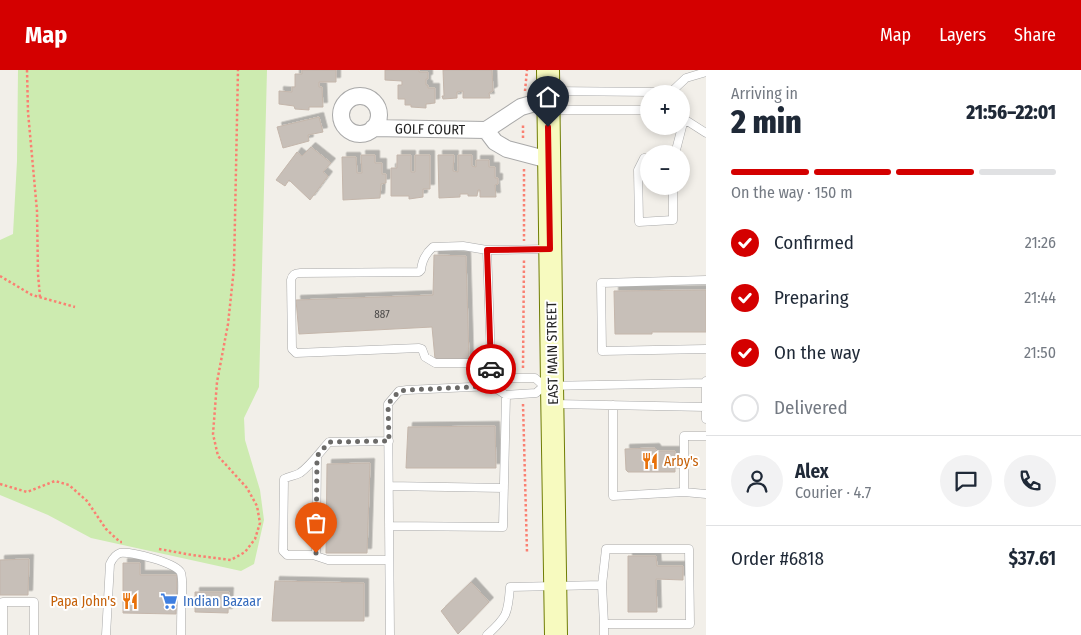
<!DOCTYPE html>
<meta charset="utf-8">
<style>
:root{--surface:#fff;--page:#f2f2f3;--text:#1f2937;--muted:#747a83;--line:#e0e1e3;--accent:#d40000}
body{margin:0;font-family:"Fira Sans Condensed",sans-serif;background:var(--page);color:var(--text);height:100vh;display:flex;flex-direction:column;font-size:19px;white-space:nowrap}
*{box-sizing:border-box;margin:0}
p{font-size:16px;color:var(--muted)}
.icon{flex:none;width:28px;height:28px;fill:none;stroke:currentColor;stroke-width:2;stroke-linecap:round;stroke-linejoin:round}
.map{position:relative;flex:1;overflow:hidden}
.side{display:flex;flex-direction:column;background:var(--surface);width:375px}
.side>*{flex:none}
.controls{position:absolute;left:640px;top:15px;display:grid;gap:10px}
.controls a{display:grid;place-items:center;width:50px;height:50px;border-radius:50%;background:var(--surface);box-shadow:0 2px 8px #0003;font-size:25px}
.pin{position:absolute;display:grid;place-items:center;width:42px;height:42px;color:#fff;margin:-51px -21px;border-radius:50% 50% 50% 0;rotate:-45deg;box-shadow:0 0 5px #0007}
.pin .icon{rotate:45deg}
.courier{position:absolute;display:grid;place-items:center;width:50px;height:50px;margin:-25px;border:4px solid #d40000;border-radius:50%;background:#fff;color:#222;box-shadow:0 1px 6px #0007}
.summary em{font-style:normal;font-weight:800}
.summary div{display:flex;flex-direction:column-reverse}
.summary{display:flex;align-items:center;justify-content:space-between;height:85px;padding:0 25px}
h1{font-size:32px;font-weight:800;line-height:38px}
.bar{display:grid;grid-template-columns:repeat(4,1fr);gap:8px 5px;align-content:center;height:60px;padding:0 25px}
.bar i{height:6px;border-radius:4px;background:var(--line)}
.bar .current{background:var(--accent)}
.bar p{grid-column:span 4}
.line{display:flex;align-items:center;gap:12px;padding:0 25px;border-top:1px solid var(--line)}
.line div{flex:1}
.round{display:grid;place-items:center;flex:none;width:52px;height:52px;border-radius:26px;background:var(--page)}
ol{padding:0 25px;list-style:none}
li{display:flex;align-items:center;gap:15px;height:55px}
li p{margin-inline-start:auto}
li .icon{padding:5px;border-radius:50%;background:var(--accent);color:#fff;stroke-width:4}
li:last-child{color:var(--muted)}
li i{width:28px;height:28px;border:2px solid var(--line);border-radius:50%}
header{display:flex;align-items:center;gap:30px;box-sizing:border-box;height:70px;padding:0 25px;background:var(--accent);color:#fff}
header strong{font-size:24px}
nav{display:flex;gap:28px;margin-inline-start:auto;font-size:18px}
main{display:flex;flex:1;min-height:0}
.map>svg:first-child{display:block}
</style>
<header>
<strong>Map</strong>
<nav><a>Map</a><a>Layers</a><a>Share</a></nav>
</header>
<main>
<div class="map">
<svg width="706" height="565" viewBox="0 0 706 565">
<defs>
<filter id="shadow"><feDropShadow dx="4.5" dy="-4.5" stdDeviation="0" flood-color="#0004"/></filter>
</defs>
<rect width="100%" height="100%" fill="#f2efe9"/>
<path fill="#cdebb0" d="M18,0H267L259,317L244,348L245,370L260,420L264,450L254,494L241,501L91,468L48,445L0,425V170L13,164L17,91Z"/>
<path fill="#c7bfb8" stroke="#c4b6ab" filter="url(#shadow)" d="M302,0H336V12H319V17H322L323,37H309V40L295,39L294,36L279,34V21L292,22V17H295V4H302Z
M385,0H419V2H428V9H426V15H428V18H435V33L426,34V38L411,37V35H405V29H398V15H402V11L385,10Z
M443,0H492L493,21L489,23L490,28H463V21L457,22V28L443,29L442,26H444Z
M319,47L323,62L308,65L309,71L283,78L277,57Z
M311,77L331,93L323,102L328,106L310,130L289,110L285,116L276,110L297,82L302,86Z
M361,85H375V93H382V104H386V113L381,114L380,128L343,130L342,87H356L357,103H362Z
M397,85H411V102H415V85H430V119H423V127L409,129V126H391V98H397Z
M438,85H454L453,101L458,102V85H472V96L476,97V90H489V97H495V108H498V114L495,115L496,127H480V120H478L477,126H468V124H460V127L439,128Z
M434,185L466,186L469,289H435L432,257L299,264L296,230L433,225Z
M706,220V262H652V264H615L614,221Z
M495,356L496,398H406L408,357Z
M655,378L657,381H675V402H628L626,400L625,379Z
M370,393L367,483H326L327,394Z
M628,486H656L657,496H683V510L656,509L657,542H628Z
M29,489L28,525H0V490Z
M123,493H140V505H177L176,544L123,543Z
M275,511L364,513V551H272Z
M471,512L489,532L458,564L441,541Z
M195,522H229L228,543L195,542Z"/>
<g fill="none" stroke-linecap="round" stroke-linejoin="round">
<g stroke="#a9a9a9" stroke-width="9">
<path id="lane" d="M551,21L653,22L655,24
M669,24L686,8L706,2
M550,40H649
M681,47L706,63
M675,84L684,49
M649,89L644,88L638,100L639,152L673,150V116
M487,180L463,176L433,177C426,183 422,190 421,200L419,202L300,203C295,203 292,205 291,210L292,279L296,283L419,278L422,279L425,287L435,293H491
M706,210L601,213L602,281L706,279
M706,311V349
M492,316L487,180L549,179
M492,316L506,325L536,323L544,316
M555,334L706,337
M613,335V426L684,422L706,424
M317,386L316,483L313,485H287L283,481L284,409C289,406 295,406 300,403C311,395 320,382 329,372L389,371
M389,416L504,418
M684,422V366H706
M389,456L503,457L506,325
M313,485L328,490H389
M604,554V565
M3,565V532H34V565
M106,565L110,494C112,490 114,485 120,483C130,481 178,493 181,503C183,510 182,519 182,526C181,539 181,552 181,565
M390,565L388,334L399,321L407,320L492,316L505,308H535L544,316L706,313
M487,565C507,547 508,544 510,517L602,515L604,554H690L689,479H606L602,515"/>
</g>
<g stroke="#a9a9a9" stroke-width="18">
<path id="street" d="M341 45a19 19 0 1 1 38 0a19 19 0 1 1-38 0Z
M548,34L535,33L521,37L486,60L495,72L507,79L549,90
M373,58L486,60"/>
</g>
<g stroke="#707d05" stroke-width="24">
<path id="secondary" d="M548,0L552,316L556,565"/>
</g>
<path stroke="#fa8072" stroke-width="2.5" stroke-dasharray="2.5 2.5" stroke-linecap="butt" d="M27,0L28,42L37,141L38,204L40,227
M525,21L527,0
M523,68V54
M524,99V171
M0,206L32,225L75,237
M523,298L524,189
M523,334L527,482
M0,414L27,422L55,411L69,415L87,431L106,459L120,472H122
M159,479L192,485L231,490L245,482L255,469L260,453L257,436L247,418L218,386L213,364L217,312L228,254L234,198L238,0"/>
<use href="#lane" stroke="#fff" stroke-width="8"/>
<use href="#street" stroke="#fff" stroke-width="16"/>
<use href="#secondary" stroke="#f7fabf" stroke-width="22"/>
</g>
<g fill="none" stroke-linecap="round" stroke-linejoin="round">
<path stroke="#6b6a68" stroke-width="5" stroke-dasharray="0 9" d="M316,483L317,386L329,372L389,371L388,334L399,321L407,320L492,316L491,299"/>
<path stroke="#d40000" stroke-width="6" d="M491,299L487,180L550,179L548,57"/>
</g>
<defs>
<g id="restaurant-bare" transform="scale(1.35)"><path d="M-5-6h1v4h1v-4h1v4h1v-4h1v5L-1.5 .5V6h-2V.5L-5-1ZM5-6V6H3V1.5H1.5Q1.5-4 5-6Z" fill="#e8710a" stroke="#fff" stroke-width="2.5" paint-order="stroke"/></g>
<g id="supermarket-bare" transform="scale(1.35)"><path d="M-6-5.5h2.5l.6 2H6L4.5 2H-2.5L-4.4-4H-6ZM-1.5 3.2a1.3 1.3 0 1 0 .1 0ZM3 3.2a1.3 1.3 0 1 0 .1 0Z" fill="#3f7fe0" stroke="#fff" stroke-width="2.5" paint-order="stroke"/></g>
</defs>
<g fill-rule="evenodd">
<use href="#restaurant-bare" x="650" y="391"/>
<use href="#restaurant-bare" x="130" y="531"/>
<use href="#supermarket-bare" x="169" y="531"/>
</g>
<g text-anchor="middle" stroke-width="4" stroke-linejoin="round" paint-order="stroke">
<g font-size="11" fill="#4b4948">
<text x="382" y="248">887</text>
</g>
<g font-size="14" fill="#222" stroke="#fff">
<text transform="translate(430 59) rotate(1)" y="5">GOLF COURT</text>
<text transform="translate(552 283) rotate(-91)" y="5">EAST MAIN STREET</text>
</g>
<g font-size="14" fill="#c56008" stroke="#fff" text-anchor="start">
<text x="664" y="396">Arby's</text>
<text x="116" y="536" text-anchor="end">Papa John's</text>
</g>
<g font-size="14" fill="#366cbe" stroke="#fff" text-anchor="start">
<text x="183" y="536">Indian Bazaar</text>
</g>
</g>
</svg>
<div class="controls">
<a>+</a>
<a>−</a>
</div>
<div class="pin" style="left:316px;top:483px;background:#ea580c"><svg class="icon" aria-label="bag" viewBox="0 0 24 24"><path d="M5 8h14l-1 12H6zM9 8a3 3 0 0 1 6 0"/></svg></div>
<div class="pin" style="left:548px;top:57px;background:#1f2937"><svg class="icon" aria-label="home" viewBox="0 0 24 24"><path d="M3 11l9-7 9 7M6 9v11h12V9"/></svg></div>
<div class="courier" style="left:491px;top:299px"><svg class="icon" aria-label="car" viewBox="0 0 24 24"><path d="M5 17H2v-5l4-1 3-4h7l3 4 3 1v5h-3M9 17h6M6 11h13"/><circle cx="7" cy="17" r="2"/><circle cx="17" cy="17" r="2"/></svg></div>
</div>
<section class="side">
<div class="summary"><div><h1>2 min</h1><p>Arriving in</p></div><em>21:56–22:01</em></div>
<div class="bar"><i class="current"></i><i class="current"></i><i class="current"></i><i></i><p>On the way · 150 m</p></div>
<ol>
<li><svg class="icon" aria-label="check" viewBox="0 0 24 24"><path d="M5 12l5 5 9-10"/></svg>Confirmed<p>21:26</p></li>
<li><svg class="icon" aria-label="check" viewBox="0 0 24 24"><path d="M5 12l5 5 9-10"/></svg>Preparing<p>21:44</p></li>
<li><svg class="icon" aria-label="check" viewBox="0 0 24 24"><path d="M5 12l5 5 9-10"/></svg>On the way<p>21:50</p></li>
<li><i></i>Delivered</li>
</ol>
<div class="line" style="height:90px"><a class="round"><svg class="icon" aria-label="person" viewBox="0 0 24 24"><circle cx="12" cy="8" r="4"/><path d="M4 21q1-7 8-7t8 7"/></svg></a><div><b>Alex</b><p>Courier · 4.7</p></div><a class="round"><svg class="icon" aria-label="chat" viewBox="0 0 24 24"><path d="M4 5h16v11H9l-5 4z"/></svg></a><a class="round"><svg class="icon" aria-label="phone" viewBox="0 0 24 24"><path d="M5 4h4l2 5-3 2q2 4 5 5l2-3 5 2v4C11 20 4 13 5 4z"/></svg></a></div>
<div class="line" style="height:65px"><div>Order #6818</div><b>$37.61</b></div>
</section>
</main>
